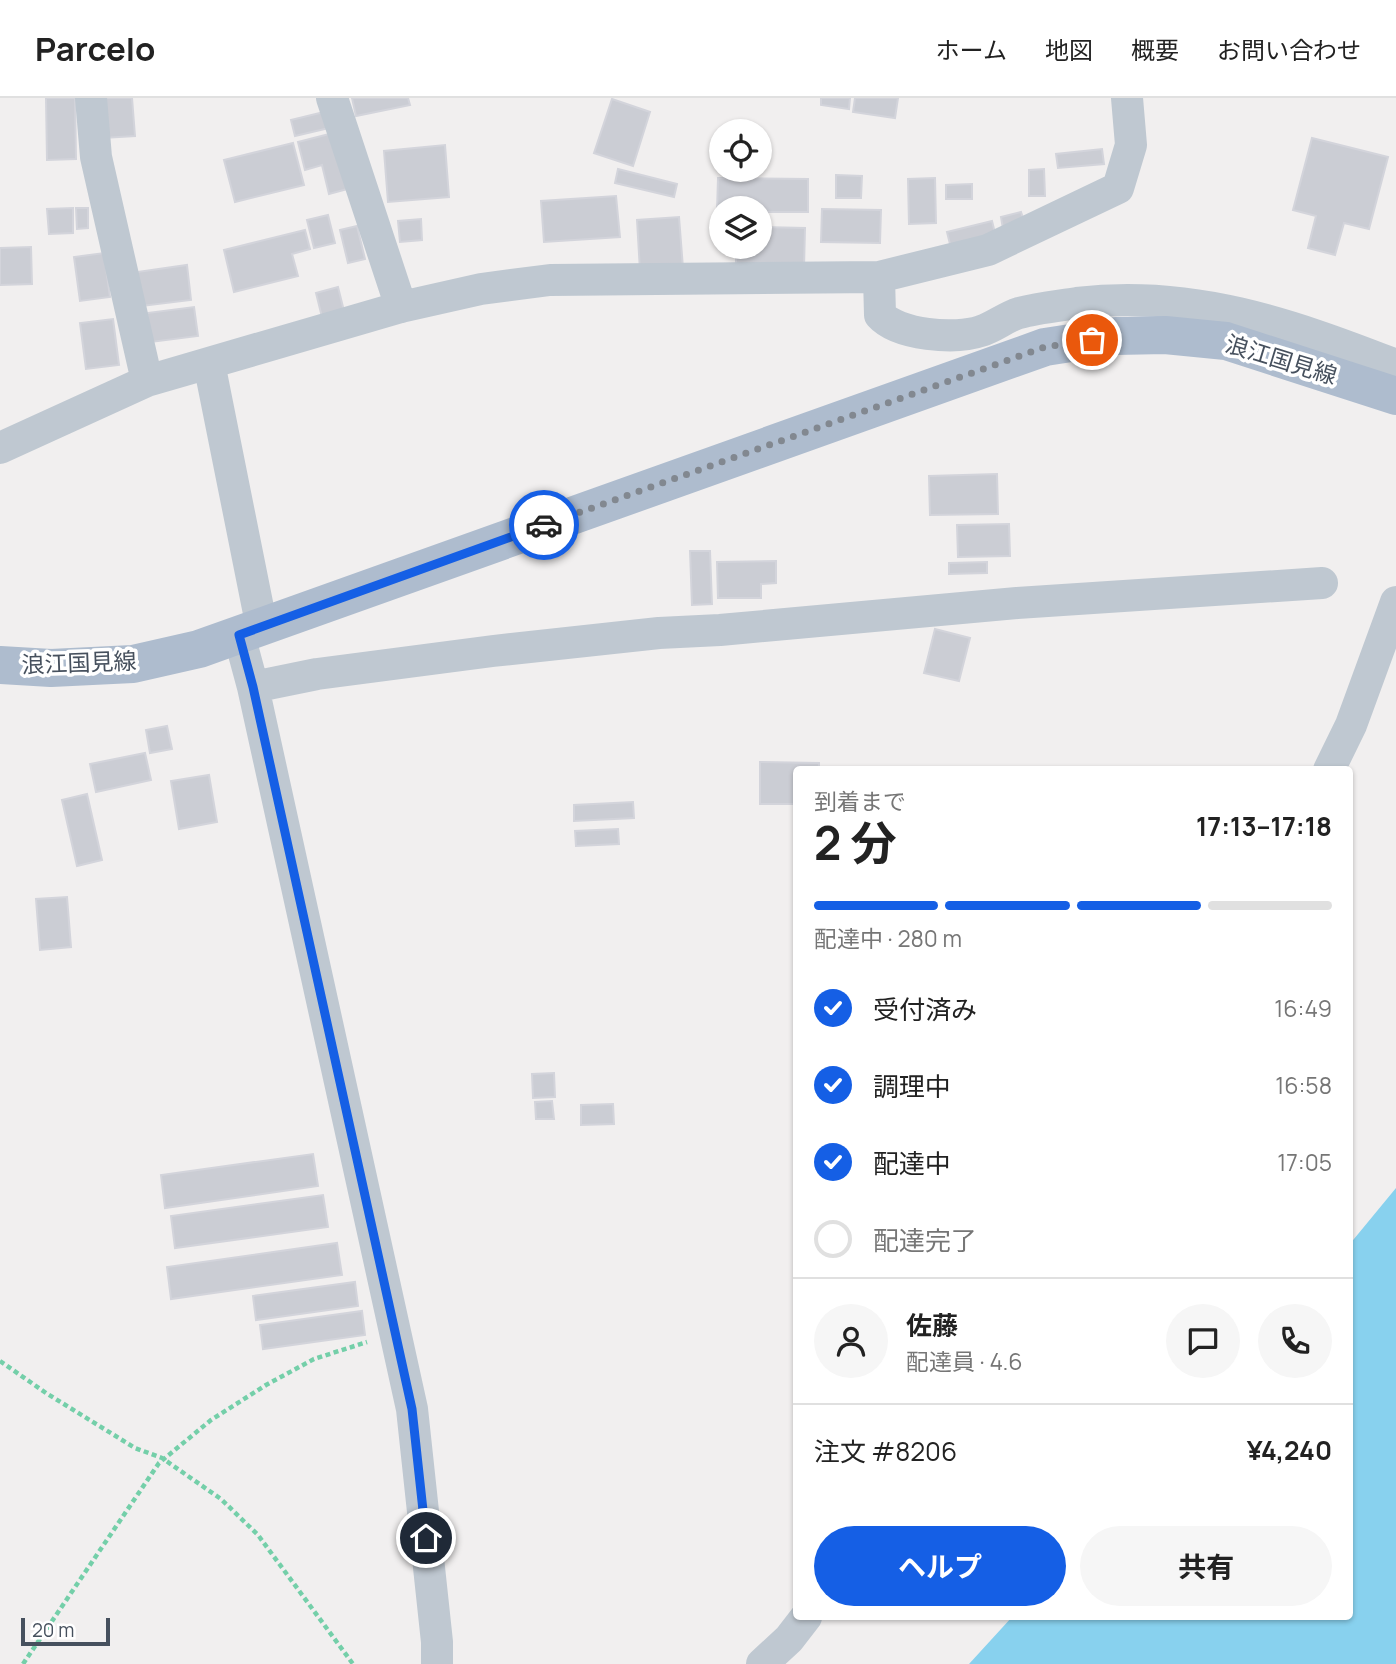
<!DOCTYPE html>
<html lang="ja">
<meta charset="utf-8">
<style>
:root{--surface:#fff;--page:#f6f6f6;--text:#222;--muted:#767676;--line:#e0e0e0;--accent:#155fe5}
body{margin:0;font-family:Manrope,"Noto Sans JP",sans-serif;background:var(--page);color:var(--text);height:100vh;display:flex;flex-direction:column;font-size:26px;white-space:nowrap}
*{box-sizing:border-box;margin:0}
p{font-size:23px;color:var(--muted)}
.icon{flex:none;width:38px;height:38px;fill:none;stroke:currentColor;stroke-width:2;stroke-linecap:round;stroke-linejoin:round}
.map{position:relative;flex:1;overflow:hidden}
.sheet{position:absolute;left:793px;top:668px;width:560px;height:854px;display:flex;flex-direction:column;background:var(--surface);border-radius:7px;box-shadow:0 2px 5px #0004}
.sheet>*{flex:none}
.controls{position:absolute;left:709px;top:21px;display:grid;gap:14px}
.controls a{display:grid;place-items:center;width:63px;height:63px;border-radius:50%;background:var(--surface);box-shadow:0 2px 5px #0004;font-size:35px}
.scale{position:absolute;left:21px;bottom:18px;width:89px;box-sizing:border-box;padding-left:7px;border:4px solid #46505d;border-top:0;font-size:19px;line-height:24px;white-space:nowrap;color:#46505d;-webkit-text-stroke:5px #fff;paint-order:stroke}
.pin{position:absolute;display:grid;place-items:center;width:60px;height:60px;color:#fff;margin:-30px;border:4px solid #fff;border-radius:50%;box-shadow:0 2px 7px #0007}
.courier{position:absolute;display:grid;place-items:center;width:70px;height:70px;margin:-35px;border:5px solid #155fe5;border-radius:50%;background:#fff;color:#222;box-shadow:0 2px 9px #0007}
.head em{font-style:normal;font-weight:700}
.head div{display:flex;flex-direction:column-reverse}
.head{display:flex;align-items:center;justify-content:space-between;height:119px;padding:0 21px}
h1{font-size:46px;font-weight:700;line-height:52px}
.bar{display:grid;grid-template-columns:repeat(4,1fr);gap:10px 7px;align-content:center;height:84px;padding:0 21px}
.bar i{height:9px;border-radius:5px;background:var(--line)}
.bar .on{background:var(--accent)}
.bar p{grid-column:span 4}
.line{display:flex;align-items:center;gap:18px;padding:0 21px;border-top:2px solid var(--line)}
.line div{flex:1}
.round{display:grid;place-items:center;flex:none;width:74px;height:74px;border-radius:37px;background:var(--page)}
ol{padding:0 21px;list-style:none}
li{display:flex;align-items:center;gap:21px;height:77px}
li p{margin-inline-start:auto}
li .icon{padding:7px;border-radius:50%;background:var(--accent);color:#fff;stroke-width:4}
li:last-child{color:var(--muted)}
li i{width:38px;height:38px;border:4px solid var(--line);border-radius:50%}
.action{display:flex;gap:14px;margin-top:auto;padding:14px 21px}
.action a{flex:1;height:80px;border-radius:42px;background:var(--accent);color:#fff;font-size:28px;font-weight:700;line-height:80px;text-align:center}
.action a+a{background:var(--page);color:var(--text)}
header{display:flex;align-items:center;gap:42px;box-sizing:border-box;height:98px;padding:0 35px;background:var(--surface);border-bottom:2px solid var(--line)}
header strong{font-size:33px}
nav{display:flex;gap:38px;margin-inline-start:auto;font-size:24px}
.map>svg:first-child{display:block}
</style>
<header>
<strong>Parcelo</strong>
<nav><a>ホーム</a><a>地図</a><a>概要</a><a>お問い合わせ</a></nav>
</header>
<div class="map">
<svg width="1396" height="1566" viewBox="0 0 1396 1566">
<rect width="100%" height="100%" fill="#f1efef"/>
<path fill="#88d1ee" d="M1396,1090V1566H969L1012,1519H1349V1147Z"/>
<path fill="#cbcdd4" stroke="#d3d4db" stroke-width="2" d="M46,0H75L76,61L47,62Z
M100,0H132L135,38L103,40Z
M352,0H408L410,7L356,18Z
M821,0H850L849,11L821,7Z
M855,0H898L895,20L853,14Z
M612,1L650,14L633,68L594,55Z
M324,14L329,30L295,38L291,22Z
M337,34L351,90L329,96L322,67L305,72L298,44Z
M1312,40L1388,59L1369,131L1344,125L1335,157L1308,150L1316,118L1293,112Z
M293,45L304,87L235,104L224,62Z
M445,47L449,99L388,104L384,53Z
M1102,51L1104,66L1058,70L1056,56Z
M618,71L677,86L674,99L615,85Z
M1044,71L1045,98H1029V72Z
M836,77L862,78L861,100H836Z
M718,80L808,81V114H760V110H721V113H717Z
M935,80L936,125L909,126L908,81Z
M972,86V101H946V87Z
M616,98L620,139L544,144L541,103Z
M73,110V135L49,136L47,111Z
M76,110H88V130L77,131Z
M822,111L881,112L880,145L821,144Z
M1021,114L1025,126L1003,131L1001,119Z
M328,117L335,145L314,150L307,122Z
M679,119L683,170L640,173L637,122Z
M421,121L422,142L400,144L398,123Z
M992,123L996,139L951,150L947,134Z
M357,128L365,161L348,165L340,132Z
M760,129L805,130L804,170L736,168V149H760Z
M305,132L310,151L292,156L298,178L234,194L224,152Z
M31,149L32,186L0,187V150Z
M104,155L110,199L80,203L74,159Z
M187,167L191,202L142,208L137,174Z
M338,189L344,213L322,219L316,195Z
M194,209L198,238L151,244L147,215Z
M113,221L119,267L86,271L80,225Z
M997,376L998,416L930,417L929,378Z
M1009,426L1010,458L958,459L957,427Z
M690,453H710L712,506L692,507Z
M776,463V485L761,486V500H718L717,464Z
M987,464V475L949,476V465Z
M935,531L970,540L959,583L924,575Z
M167,628L172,651L150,655L146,632Z
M145,655L151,682L96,694L90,666Z
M760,664L819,665V672H796V706H760Z
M845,669L885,670V672H845Z
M209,677L217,724L179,731L171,683Z
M87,696L102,762L77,768L62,702Z
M633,704L634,720L574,723V707Z
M618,731L619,746L576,748L575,733Z
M67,799L71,849L40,852L36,801Z
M554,975L555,999L533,1000L532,976Z
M552,1003L554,1021H536L535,1004Z
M613,1006L614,1026L581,1027V1007Z
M313,1056L318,1088L165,1110L161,1077Z
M323,1097L328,1129L175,1150L171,1118Z
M337,1145L342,1177L171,1201L167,1169Z
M355,1184L358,1208L256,1222L253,1198Z
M362,1213L365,1237L263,1251L260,1227Z"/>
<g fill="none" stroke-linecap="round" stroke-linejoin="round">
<path stroke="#74cfa9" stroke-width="4.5" stroke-dasharray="5 3.5" stroke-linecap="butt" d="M0,1263L46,1295L135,1350L162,1360L221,1401L258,1437L353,1566
M23,1566L159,1365L211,1322L266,1287L314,1261L367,1244"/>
<path stroke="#bfc8d1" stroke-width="32" d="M91,0L96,59L147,283
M332,0L401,209
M879,179L880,217C898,237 955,242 981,233C994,229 1006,219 1019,215C1037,210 1058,208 1077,205C1191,191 1291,226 1396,267
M209,265L262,530
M0,350L147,283L401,209L481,191L550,182L879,179L988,152L1118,90L1131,47L1127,0
M239,537L253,589L412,1311L437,1544V1566
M253,589L317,576L493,553L659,535L720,532L1017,505L1322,485
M1329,672L1351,627L1396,504
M762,1566L789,1541L806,1519"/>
<path stroke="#aebcce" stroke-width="38" d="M0,567L51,570L133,566L199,551L1045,249L1116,238L1165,237L1226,243L1396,298"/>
</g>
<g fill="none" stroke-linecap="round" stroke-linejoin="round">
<path stroke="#828890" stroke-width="7" stroke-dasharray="0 12.6" d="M544,427L1045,249L1092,242"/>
<path stroke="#155fe5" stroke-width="9" d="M426,1440L412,1311L253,589L239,537L544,427"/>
</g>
<g text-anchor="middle" stroke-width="7" stroke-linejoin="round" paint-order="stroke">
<g font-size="23" fill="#46505d" stroke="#fff">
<text transform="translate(1281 262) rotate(17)" y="8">浪江国見線</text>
<text transform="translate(79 565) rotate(-2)" y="8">浪江国見線</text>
</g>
</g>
</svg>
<div class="controls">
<a><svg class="icon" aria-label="locate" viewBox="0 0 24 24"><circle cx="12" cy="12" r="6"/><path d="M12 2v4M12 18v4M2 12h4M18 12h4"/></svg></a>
<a><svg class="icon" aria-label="layers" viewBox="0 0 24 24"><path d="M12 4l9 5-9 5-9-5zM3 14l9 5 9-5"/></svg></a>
</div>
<div class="scale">20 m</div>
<div class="pin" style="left:1092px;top:242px;background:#ea580c"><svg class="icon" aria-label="bag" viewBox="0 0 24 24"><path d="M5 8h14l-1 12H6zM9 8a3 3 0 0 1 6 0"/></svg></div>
<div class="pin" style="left:426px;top:1440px;background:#1f2937"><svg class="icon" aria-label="home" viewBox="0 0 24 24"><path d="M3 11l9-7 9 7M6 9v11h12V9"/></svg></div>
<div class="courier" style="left:544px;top:427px"><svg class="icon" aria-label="car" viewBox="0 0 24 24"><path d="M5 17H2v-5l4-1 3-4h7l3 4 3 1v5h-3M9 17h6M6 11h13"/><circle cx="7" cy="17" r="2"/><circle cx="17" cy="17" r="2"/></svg></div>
<section class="sheet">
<div class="head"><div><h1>2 分</h1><p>到着まで</p></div><em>17:13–17:18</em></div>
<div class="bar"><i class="on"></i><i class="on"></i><i class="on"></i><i></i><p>配達中 · 280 m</p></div>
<ol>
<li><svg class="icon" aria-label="check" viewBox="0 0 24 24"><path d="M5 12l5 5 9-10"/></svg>受付済み<p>16:49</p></li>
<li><svg class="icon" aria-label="check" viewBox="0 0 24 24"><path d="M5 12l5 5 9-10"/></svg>調理中<p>16:58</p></li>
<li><svg class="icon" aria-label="check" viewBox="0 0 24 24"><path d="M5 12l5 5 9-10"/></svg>配達中<p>17:05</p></li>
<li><i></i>配達完了</li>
</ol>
<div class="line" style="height:126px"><a class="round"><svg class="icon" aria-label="person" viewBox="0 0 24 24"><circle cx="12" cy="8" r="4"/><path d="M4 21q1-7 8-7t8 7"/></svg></a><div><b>佐藤</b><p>配達員 · 4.6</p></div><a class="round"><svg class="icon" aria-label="chat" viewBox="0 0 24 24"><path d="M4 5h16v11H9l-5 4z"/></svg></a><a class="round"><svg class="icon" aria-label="phone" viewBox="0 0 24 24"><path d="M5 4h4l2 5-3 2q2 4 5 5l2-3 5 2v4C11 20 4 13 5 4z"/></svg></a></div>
<div class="line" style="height:91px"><div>注文 #8206</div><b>¥4,240</b></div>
<div class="action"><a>ヘルプ</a><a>共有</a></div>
</section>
</div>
